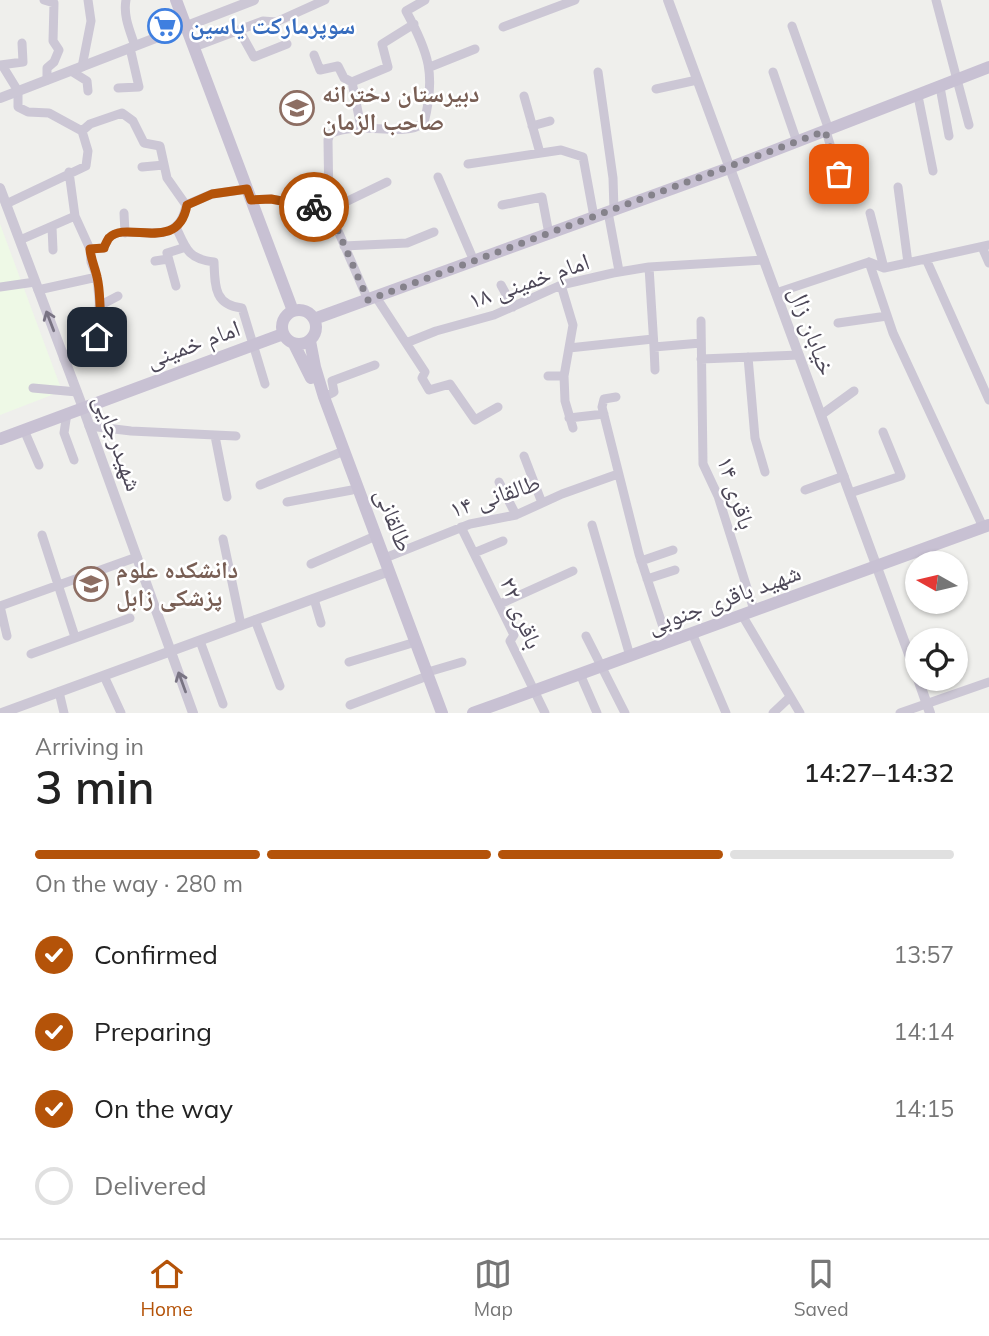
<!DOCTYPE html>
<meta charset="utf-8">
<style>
:root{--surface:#fff;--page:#f6f6f6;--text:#222;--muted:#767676;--line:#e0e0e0;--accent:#b45309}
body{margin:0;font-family:Mulish,"Noto Naskh Arabic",sans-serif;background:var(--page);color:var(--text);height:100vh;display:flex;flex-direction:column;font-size:26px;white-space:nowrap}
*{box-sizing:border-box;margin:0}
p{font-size:23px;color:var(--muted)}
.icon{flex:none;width:38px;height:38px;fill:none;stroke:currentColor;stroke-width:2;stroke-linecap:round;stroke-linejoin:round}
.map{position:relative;height:713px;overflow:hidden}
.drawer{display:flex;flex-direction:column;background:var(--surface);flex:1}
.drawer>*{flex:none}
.needle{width:46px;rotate:278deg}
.buttons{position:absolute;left:905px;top:551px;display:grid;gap:14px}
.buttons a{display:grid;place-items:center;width:63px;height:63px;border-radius:50%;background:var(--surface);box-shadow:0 2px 5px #0004;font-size:35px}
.pin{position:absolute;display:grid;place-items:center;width:60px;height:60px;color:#fff;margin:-30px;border-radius:14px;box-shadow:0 4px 10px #0006}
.courier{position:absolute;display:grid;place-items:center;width:70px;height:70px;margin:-35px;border:5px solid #b45309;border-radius:50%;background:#fff;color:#222;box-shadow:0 2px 9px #0007}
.overview em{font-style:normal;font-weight:600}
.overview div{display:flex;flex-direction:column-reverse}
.overview{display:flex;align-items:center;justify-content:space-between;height:119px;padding:0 35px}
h1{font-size:46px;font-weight:600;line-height:52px}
.bar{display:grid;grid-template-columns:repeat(4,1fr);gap:10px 7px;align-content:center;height:84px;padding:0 35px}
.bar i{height:9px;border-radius:5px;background:var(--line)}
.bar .selected{background:var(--accent)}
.bar p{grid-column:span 4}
ol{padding:0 35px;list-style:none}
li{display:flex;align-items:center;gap:21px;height:77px}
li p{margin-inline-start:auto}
li .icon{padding:7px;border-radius:50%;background:var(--accent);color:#fff;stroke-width:4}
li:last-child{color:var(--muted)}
li i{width:38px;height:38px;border:4px solid var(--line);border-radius:50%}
.dock{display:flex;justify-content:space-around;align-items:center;height:98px;border-top:2px solid var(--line);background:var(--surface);font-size:19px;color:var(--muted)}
.dock a{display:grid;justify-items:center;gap:4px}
.dock .selected{color:var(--accent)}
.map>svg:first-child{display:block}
</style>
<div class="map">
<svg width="989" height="713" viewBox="0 0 989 713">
<rect width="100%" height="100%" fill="#efefec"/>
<path fill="#eef9e6" d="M0,224L62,391L0,415Z"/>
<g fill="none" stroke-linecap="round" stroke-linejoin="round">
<path stroke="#ccc7d5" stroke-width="9" d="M44,0L54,3L53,41L59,50L54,62L47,68V80
M126,0C123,16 130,31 135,46
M936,0L969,125
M792,26L829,130
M503,27L575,0
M239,30L254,57L287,44
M194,47L263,21L276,22L325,0
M314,55L320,70L338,66L344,78L352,82
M0,65L23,62L22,43
M2,65L18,91V107L28,112L49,113L82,131L88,151L86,166L6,204
M82,67L91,21L88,0
M430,67L475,49
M71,71L87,81L88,91
M598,72L613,178L614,210
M773,72L797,142
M940,87L949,136
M118,88L139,87L130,48
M656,89L697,80
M524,96L540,153
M918,96L933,171
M532,126L550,121
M361,127L352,82L388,67L382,44L414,24
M82,131L90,124L122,113L133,121L144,143L160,146L167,178L186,205C178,255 126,219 109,238C108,239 104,247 104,248L90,249
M826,131L839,174
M468,164L561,150L583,157L594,217
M142,167L164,165
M438,177L474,261
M898,187L908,263
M251,200L271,199L329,210
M186,205L212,194L247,189
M502,205L542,197L549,234
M329,210L387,182
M608,212L619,271
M124,213L125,233
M870,213L884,268
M52,227L53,250
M176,227C186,249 188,259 214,262C215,286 214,305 242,308L265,384
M20,240L75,216
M344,246L407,243L434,232
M982,247L989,263
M926,259L989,400
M155,261L168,259
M869,262L893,333L983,527
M869,262L884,268L989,245
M649,267L654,347L701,343
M501,285L513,307
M561,285L573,325L564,376L565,401L573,428
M176,286L167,253L186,247
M0,287L35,282
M38,290L97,277
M776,293L869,262
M376,297L406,343L436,331L494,315L561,285L613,273L649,267L764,260
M368,300L329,210L328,140L330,134C360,119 401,139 424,123C436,75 429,53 406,11L425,0
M99,306L118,296
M701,321L703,464L718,496L754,610
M838,323L887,316
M406,343L425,372L422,378L429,390L450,384L475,420L498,407
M654,347L655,370
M569,348L653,339
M748,357L755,438L765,472
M64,359L78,344L88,338L106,333L101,322L97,277L91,262L90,249L75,216L69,172
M701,359L799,355
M548,376H564
M33,388L77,392
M324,397L334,392L332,381L375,365
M616,397L604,399L602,407L639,554L668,642
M67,413L64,433L74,460
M821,415L854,391
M569,418L604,414
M89,426L131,431L236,436
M24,430L39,465
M215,436L227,497
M524,456L542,503
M499,482L516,515
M260,485L339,453
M805,490L844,476
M850,493L901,476L883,432
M287,502L352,490
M592,525L630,656
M461,527L514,635L510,641L545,713
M42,535L75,637
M223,539L241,625
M474,553L503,541
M385,558L470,524L516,515L562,494L618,474
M641,561L673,550
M311,564L371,538
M647,579L675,570
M314,599L321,623
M500,604L573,571
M742,615L800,713
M255,620L280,686
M692,633L726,713
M7,636L0,606L137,557
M586,636L625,713
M200,641L223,704
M31,654L130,618
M349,662L409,644
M428,672L462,662
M580,674L597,713
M104,676L121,713
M59,692L64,713
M350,705L422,678
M773,713L790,697
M900,713L989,682"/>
<path stroke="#ccc7d5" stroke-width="10" d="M668,0L917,676
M0,98L254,0
M0,188L83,408L193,713
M918,679L930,713
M2,713L384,573"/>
<path stroke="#c8c1d3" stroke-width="12" d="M176,0L293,311
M282 327a17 17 0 1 1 34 0a17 17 0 1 1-34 0Z
M314,319L729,168L989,67
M310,341L315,367L324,397L442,713
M294,344L311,378
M0,439L283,334
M473,713L989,525"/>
</g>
<defs><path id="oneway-shaft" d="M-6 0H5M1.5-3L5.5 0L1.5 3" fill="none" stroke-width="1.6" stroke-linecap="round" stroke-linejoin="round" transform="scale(1.75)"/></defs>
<g stroke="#797483">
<use href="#oneway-shaft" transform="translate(50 321) rotate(-111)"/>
<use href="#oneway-shaft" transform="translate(182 682) rotate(-110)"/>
</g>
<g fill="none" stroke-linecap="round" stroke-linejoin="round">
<path stroke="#85828b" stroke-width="7" stroke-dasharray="0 12.6" d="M314,207L329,210L368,300L825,131L839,174"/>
<path stroke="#b45309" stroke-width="9" d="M97,337L106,333C97,314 102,297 97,277C95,267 91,260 90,249L104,248C104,247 108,239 109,238C126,219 178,255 187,205L212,194L247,189L251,200L271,199L314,207"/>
</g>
<defs>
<g id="supermarket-ring" transform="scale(1.75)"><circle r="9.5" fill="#fff" stroke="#3f7fe0" stroke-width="1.5"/><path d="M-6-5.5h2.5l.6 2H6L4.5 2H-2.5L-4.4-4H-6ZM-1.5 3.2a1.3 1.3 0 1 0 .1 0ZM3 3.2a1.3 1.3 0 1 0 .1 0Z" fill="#3f7fe0"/></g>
<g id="school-ring" transform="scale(1.75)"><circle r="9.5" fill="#fff" stroke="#8d6e63" stroke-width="1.5"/><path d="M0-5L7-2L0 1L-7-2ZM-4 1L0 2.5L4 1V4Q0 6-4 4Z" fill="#8d6e63"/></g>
<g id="university-ring" transform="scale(1.75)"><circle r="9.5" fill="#fff" stroke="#8d6e63" stroke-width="1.5"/><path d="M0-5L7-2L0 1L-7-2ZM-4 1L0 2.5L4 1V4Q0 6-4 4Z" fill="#8d6e63"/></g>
</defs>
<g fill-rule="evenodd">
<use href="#supermarket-ring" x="165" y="26"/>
<use href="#school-ring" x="297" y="108"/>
<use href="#university-ring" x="91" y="584"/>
</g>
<g text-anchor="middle" stroke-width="5" stroke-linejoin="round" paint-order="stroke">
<g font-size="24" font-weight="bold" fill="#366cbe" stroke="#fff" text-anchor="start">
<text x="190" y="34">سوپرمارکت یاسین</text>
</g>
<g font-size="24" font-weight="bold" fill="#785e54" stroke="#fff" text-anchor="start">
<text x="322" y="102">دبیرستان دخترانه<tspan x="322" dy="28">صاحب الزمان</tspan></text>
<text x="116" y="578">دانشکده علوم<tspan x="116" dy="28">پزشکی زابل</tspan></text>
</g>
<g font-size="24" fill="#4c4757" stroke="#fff">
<text transform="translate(529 281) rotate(-19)" y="8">امام خمینی ۱۸</text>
<text transform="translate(812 331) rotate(70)" y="8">خیابان زال</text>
<text transform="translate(193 344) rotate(-20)" y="8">امام خمینی</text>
<text transform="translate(118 443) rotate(70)" y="8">شهیدرجایی</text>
<text transform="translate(736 493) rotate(72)" y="8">باقری ۱۴</text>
<text transform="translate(495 496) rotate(-18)" y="8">طالقانی ۱۴</text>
<text transform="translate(394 520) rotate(69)" y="8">طالقانی</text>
<text transform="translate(724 599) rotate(-20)" y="8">شهید باقری جنوبی</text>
<text transform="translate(521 613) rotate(68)" y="8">باقری ۲۲</text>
</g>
</g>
</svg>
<div class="buttons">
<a><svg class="needle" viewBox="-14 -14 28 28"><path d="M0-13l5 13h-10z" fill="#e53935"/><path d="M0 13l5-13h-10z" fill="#767676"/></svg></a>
<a><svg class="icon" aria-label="locate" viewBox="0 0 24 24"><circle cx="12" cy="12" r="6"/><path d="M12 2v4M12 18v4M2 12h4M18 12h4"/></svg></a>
</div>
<div class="pin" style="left:839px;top:174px;background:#ea580c"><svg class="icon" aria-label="bag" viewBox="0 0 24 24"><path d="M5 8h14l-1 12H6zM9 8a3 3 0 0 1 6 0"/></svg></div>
<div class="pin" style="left:97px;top:337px;background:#1f2937"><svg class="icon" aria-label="home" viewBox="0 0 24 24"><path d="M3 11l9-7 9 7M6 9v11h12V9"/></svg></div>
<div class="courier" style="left:314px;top:207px"><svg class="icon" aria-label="bike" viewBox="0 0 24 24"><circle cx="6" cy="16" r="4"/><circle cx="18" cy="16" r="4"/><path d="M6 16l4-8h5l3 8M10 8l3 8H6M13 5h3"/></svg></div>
</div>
<section class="drawer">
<div class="overview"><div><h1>3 min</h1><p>Arriving in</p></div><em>14:27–14:32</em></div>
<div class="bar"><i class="selected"></i><i class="selected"></i><i class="selected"></i><i></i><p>On the way · 280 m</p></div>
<ol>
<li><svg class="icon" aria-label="check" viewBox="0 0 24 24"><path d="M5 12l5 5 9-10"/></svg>Confirmed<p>13:57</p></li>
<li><svg class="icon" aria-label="check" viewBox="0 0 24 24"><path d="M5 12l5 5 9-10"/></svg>Preparing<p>14:14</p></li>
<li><svg class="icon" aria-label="check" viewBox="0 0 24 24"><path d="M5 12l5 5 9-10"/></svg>On the way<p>14:15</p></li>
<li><i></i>Delivered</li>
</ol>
</section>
<nav class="dock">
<a class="selected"><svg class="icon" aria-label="home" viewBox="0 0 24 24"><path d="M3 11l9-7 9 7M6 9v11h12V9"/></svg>Home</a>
<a><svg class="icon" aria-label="map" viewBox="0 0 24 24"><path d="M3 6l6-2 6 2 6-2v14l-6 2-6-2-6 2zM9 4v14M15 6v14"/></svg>Map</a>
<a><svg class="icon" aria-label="saved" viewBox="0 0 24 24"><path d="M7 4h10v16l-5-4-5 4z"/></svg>Saved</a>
</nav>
